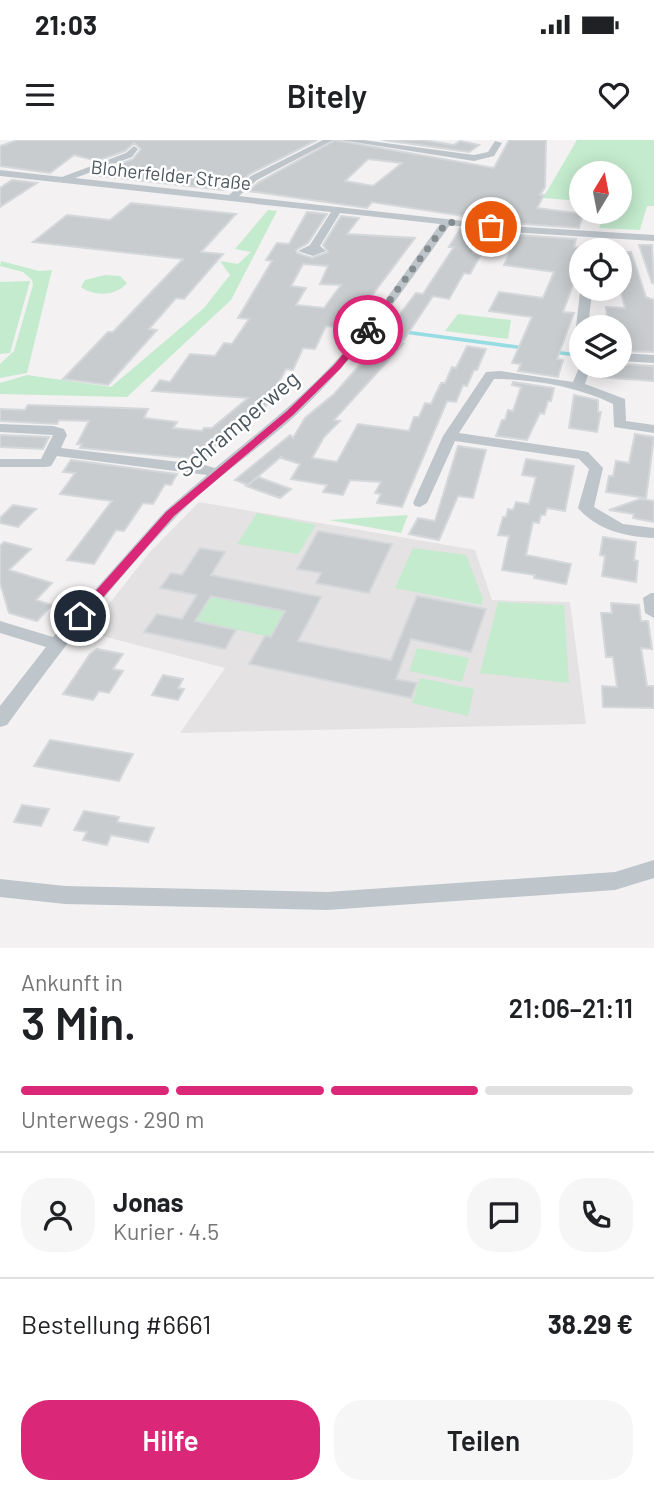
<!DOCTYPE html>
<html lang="de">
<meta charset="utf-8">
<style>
:root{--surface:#fff;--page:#f6f6f6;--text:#202124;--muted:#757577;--line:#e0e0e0;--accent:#db2777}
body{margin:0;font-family:Barlow,sans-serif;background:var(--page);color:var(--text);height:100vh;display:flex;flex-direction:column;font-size:26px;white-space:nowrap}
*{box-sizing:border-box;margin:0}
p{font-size:23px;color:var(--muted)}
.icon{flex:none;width:38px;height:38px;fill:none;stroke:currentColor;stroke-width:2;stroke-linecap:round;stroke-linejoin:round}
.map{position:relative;height:808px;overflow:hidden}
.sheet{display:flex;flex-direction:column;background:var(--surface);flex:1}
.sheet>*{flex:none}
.needle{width:46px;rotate:10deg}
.controls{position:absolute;left:569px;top:21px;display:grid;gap:14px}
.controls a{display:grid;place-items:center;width:63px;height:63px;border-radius:50%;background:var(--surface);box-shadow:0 4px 18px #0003;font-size:35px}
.pin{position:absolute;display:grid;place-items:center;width:60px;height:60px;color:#fff;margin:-30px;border:4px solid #fff;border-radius:50%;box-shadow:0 2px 7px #0007}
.courier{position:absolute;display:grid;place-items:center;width:70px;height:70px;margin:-35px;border:5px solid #db2777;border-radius:50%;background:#fff;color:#222;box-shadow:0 2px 9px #0007}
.overview em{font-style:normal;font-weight:600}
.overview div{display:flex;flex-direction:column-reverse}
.overview{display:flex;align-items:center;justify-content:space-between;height:119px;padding:0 21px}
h1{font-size:46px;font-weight:600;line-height:52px}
.bar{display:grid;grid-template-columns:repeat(4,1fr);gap:10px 7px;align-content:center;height:84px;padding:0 21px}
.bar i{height:9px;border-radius:5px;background:var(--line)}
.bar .selected{background:var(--accent)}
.bar p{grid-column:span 4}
.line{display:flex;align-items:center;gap:18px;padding:0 21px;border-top:2px solid var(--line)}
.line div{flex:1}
.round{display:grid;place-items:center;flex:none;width:74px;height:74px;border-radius:28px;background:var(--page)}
.button{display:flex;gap:14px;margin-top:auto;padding:14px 21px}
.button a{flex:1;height:80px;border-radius:28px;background:var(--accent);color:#fff;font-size:28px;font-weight:600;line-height:80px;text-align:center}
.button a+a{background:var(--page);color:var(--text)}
.status{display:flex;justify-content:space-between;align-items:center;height:49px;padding:0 35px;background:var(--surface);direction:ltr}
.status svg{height:19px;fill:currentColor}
header{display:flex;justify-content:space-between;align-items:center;height:91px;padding:0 21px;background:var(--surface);font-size:32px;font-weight:600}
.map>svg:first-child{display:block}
</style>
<div class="status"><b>21:03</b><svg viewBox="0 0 49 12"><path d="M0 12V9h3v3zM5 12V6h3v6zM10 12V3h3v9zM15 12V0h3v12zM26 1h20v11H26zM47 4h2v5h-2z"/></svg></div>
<header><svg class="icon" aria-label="menu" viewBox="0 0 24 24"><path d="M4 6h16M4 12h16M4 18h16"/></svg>Bitely<svg class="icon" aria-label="heart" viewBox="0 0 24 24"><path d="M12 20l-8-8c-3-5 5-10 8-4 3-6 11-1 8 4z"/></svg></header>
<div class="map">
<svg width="654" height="808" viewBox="0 0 654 808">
<rect width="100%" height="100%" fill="#f3f1f1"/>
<path fill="#e4e2e2" d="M199,362L475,410L492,460L570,462L586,584L180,593L225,528L87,492L150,412Z"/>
<path fill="#c4ebce" d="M577,0H654V66H647L640,90L599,88L605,72H620V33H581V61L543,58Z
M268,70L277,71L231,160L127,257L0,254V243L27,235L111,247L204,168L230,135L220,121L238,124L251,112L235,109Z
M1,121L39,131L52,130L27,233L0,238V224L14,211L33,145L32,140L23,132L0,126Z
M105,135L120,136L127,143C117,156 94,157 81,147L85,140Z
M30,141L10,213L0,214V142Z
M458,174L511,180L508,199L445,191Z
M257,373L316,385L298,414L237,404Z
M408,375L401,393L329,380Z
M413,408L466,415L483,459L481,465L395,448Z
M211,456L285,471L271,497L195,481Z
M498,462L564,465L569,543L480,533Z
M417,508L469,518L462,542L409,531Z
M420,538L474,549L468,576L412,563Z"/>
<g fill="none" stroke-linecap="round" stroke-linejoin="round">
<path stroke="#96dde3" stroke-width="3.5" d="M405,192L524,208
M554,212L577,215"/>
</g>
<path fill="#c8cccf" stroke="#d5d8db" stroke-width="2" fill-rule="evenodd" d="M18,0H317L250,34L233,48L223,50L92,35L133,19L141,9L134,3L125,11L97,21L74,15L50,33L0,26V6Z
M335,0L494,28L509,0H546L545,47L540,55H544L537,68L583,74L579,88L509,83L372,62L367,68L248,51L259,42ZM368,19L402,23L373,46L345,41Z
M383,0H423L454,5L460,1L479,5L469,12Z
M12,40L37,43L0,67V48Z
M131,63L236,74L201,112L223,114L184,159L176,158L149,189L157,190L108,245L63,239L108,192H113L183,119L33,102L67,75L110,80Z
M307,72L327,74L308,103L296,110L297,113L312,118L328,112L323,105L341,76L359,78L347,94L415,98L355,178H349L344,188L326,186L315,209L303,208L293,230L286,229L263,271L247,285L236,282L226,301L218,300L207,320L80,308L82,304H77L89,281L59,280L57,284L0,281V269L25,270L28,265L99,267L148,269L144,278L177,282L173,288L202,291L204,288H212L248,258L152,251L160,240L170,242L190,214L215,216L224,203L232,204L249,179L238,178L272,121L266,120L277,103L289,104ZM303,124L328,126L320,144L341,145L324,168L296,165L306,148L291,146Z
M460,89L486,92L473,113L480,116L470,134L464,133L449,159L433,156L401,204H403L334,280L340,281L324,297L312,318L337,322L358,284L409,291L414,277H419L425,263L431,264L441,243H445L452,227L456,228L467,206L486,209L477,230H474L467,246L463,245L456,262L447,261L402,367L377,363L381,354L375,353L381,342L350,340L343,355L323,352L327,345L291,339L300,324L281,318L282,316L248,345L235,340L290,295L293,298L305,278L334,254L367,217L416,153L423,154L454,107H449Z
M518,95L576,99L574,107L586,108L581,110V123L563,172L574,173L557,219L563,220L558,237L518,231L521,224L512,223L532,177L489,171L499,152L543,158L554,132L504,125Z
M639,105H652L654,143H652Z
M620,112H631L646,157L654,160V212L620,211V187H608L606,167L625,168L620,149Z
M620,224L654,226V241L599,237L602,226L620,227Z
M513,242L554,248L551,261H548L544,274L540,273L527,300L496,296L502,280H505L508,270L513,271L521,247L512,245Z
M574,255L598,260V272H601L597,292L569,288Z
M635,294L654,297L646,358L606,352L609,336H613L616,321L629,323Z
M0,295L49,297L43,309L0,307Z
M458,306L486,310L473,358L458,356L439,400L409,394L418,378L435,381Z
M526,319L574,326L565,371L547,368L545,375H541L539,383L533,382L526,415L571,424L566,444L534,438L535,435L502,430L509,396L498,395L503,377H506L508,369L513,370L516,362L529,364L536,337L522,335Z
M71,320L177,334L171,345L165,344L153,364L143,363L124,391L116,390L94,424L67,420L112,361L60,354L75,333L63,332Z
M258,337L291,349L280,358L246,346Z
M640,359L654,361V382L633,378L634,374L609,370Z
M13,365L36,369L18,387L0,383V378Z
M318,391L392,404L369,453L316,443L321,433L297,429Z
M603,397L636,402L634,420L638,421L636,442L602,436L605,416L600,415Z
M4,402L31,409L9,430L52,443L36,460L52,465L37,481L9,473L0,443V406Z
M200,408L225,412L211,435L321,457L298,501L391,520L417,456L486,469L471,512L411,499L396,539L417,543L411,558L249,524L265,496L271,497L285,471L211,456L195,481L236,490L225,509L144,492L157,474L182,479L197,455L160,448L171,433L182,435Z
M611,463L639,465L641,481H648L652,509L641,508L647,546H654V568L603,567L602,546L617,547L613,517H606L601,473H612Z
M97,509L123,514L113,529L123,531L109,553L99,551L93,560L63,554L90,514Z
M163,535L183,539L178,548L184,549L178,560L152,555Z
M50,600L133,614L119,641L34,626Z
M22,665L49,669L41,686L14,682Z
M84,671L119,677L117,682L154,688L148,702L111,695L107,705L83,700L87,692L74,690Z"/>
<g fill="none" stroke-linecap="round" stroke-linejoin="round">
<path fill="#bec6cc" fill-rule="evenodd" d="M323,0H333L257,40L239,56L509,86L654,95V101L509,92L450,85C402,152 356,219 296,275C257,311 211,340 174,379C113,442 59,513 7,585L0,587V566L46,507L0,493V481L53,497L165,371L207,335L57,316L51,326L46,327H0V319H41L53,295L0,292V284L53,286L64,289L67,295L61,308L204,325L215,328C255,295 296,263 332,225C372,182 405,132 440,84L340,73L320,106L326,111L313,116L298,111L310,105L331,72L0,36V30L62,37L126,13L134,6L138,9L132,17L75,38L229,55L251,36Z
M341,0H363L474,15L488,12L495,1L502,3L494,16L474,21Z
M586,149L592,152L588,187H581V190L576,187L580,152Z
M620,213L654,215V223L620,221Z
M581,223V226H591L585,244L625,259L626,281L654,285V293L614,287L613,264C578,247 533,239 494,239L459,293L583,311L588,312L603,328L594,367L623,384L654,388V398C626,397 597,390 578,368L589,329L579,319L455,301L427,363L420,367L415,366L413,363L443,296L486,232L500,231L573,242Z
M651,453H654V478L645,473L643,458Z
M654,720V738L615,750L327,770L65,764L0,757V739L65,746L327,752L615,732Z"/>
</g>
<path fill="#db2777" d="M365,188L372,190L340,229L293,275L174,376L85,478H76V473L166,372L287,271L334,225Z"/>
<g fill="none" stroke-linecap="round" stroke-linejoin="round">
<path stroke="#858c90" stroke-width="7" stroke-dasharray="0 12.6" d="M368,190L447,82L491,87"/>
</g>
<g text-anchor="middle" stroke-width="5" stroke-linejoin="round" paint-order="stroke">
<g font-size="19" fill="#4a565c" stroke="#fff">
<text transform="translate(171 35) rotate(6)" y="7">Bloherfelder Straße</text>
</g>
<g font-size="23" fill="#4a565c" stroke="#fff">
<text transform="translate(238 284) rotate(-40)" y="8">Schramperweg</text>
</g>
</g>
</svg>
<div class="controls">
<a><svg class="needle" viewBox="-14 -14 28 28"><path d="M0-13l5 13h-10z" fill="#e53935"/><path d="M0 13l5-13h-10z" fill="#757577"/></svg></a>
<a><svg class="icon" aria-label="locate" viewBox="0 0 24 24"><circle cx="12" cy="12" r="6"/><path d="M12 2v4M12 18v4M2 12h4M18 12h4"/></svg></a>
<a><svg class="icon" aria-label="layers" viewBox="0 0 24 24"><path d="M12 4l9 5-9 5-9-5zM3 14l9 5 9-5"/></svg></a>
</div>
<div class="pin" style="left:491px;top:87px;background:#ea580c"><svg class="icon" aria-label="bag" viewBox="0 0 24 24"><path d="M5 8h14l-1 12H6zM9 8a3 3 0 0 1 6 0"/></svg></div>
<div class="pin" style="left:80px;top:476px;background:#1f2937"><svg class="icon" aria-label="home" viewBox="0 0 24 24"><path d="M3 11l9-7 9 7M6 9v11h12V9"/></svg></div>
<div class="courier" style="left:368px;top:190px"><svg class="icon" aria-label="bike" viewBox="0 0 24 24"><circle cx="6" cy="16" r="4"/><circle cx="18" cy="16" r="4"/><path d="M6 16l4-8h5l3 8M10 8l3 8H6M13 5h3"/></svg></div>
</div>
<section class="sheet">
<div class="overview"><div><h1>3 Min.</h1><p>Ankunft in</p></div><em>21:06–21:11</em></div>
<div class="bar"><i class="selected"></i><i class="selected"></i><i class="selected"></i><i></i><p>Unterwegs · 290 m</p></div>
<div class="line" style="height:126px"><a class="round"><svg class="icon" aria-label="person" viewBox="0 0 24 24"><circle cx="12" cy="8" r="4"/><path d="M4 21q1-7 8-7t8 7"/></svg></a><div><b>Jonas</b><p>Kurier · 4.5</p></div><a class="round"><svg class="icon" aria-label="chat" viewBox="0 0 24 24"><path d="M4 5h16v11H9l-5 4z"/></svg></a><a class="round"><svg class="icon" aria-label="phone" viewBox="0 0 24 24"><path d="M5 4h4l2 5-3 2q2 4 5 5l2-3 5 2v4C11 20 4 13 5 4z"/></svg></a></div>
<div class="line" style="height:91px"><div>Bestellung #6661</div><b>38.29 €</b></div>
<div class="button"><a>Hilfe</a><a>Teilen</a></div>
</section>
